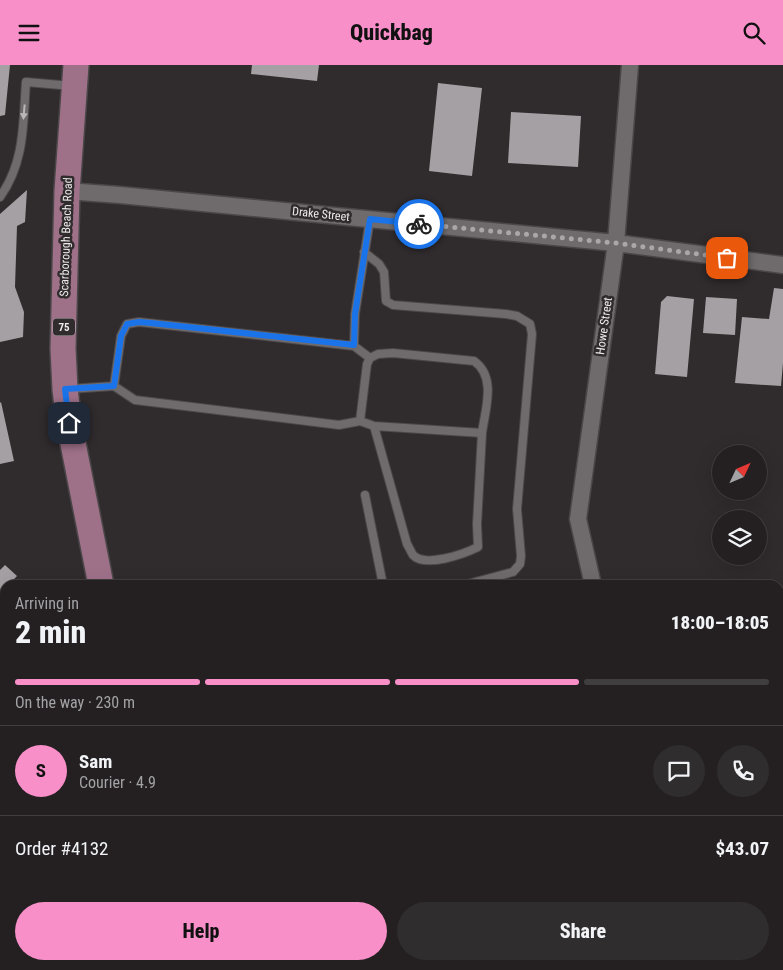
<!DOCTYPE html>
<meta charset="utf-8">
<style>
:root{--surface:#242022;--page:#302d2f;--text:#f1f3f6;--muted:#a3a3a5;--line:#413e40;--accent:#f98fc9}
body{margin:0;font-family:"Roboto Condensed",sans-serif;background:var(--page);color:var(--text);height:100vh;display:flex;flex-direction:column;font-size:19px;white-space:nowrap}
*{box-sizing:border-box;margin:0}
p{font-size:16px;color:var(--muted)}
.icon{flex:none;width:28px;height:28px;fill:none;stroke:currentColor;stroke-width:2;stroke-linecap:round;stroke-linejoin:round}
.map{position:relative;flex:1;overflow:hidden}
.sheet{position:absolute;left:0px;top:515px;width:784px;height:390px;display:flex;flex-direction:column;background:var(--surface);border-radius:15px 15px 0 0;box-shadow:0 5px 20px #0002,0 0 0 1px var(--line)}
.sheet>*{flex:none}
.needle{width:32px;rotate:46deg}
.tools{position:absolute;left:712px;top:380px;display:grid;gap:10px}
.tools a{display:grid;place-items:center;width:55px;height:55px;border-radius:50%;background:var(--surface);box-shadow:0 5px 20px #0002,0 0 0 1px var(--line);font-size:25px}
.pin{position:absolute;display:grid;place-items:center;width:42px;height:42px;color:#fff;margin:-21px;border-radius:10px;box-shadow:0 2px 8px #0006}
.courier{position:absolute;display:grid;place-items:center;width:50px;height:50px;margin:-25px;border:4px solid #1a73e8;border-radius:50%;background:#fff;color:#222;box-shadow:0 1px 6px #0007}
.summary em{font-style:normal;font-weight:800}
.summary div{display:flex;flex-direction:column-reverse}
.summary{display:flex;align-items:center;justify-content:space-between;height:85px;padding:0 15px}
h1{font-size:32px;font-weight:800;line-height:38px}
.bar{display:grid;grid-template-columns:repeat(4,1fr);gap:8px 5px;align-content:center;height:60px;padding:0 15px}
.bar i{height:6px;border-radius:4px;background:var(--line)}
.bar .current{background:var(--accent)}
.bar p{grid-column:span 4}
.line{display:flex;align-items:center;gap:12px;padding:0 15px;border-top:1px solid var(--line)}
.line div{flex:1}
.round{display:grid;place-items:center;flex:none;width:52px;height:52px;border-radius:26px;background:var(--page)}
.action{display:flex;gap:10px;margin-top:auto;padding:10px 15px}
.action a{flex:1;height:58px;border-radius:30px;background:var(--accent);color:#111;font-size:20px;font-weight:800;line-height:58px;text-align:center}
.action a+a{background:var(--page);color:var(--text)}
header{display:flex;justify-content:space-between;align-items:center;height:65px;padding:0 15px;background:var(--accent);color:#111;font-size:22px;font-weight:800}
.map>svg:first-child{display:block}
</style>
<header><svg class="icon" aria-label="menu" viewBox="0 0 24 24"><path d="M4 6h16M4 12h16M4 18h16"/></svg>Quickbag<svg class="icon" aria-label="search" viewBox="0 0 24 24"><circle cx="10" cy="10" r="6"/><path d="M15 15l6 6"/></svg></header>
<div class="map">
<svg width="783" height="905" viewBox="0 0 783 905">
<rect width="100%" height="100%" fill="#302b2d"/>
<path fill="#a5a0a3" d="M0,0H10L5,50L0,51Z
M252,0H319L317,16L251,9Z
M438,18L482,23L472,111L429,106Z
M511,47L581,51L578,102L508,98Z
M27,125L25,157L17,161L15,222L24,247L23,272L0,277V149Z
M774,223L783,224V298L781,321L735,318L742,252L769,254Z
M667,231L694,234L687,312L655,309L661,237Z
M706,232L737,234L735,270L703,268Z
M1,337L14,396L0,399V338Z
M5,500L17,511L11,517L14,520H5V615H2L0,601V505Z
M5,648V747L0,748V649Z
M258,900H324V901L303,905H259Z"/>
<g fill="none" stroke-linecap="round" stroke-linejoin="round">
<g stroke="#4b4749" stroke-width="10">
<path id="service" d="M0,132C25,97 23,58 26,17L72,21
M370,154L355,249L354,281L370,293
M364,187L379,199L384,207L386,236L393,240L506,249L517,251L530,259L532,269L517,444L521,491L520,499L513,507L464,520
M114,321L121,271L127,259L139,257L354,281
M69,324L114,321L135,335L339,360L360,356L374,361L482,368L477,459L478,482C464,489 425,503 413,490C411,487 409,482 407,479L374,361
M360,356L367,299L370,293L378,289L393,288L474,296C497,312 485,345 482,368
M365,430L383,520
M246,900L248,905
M405,900L406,905
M507,900L508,905
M326,905L353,900
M434,905L457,900"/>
</g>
<g stroke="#4b4749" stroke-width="19">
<path id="minor" d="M67,126L120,130L616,178L783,200
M593,520L578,454L616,178L630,0
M685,900L686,905"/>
</g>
<g stroke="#4b4749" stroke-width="28">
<path id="primary" d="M76,0L67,126L63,284L65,324L69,358L101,520
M179,900L180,905"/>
</g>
<use href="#service" stroke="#6f6b6d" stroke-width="8"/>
<use href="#minor" stroke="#6f6b6d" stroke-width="16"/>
<use href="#primary" stroke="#9e7189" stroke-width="25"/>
</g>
<defs><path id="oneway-solid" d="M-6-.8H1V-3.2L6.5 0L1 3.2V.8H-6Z" transform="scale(1.25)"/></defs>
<use fill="#bbb7b9" href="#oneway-solid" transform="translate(24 47) rotate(95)"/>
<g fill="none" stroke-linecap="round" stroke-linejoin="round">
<path stroke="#aba7a9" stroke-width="5" stroke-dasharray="0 9" d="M419,159L616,178L727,193"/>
<path stroke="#1a73e8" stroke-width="6" d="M69,358L65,324L114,321L121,271L127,259L139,257L151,258L354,280L355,249L370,154L419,159"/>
</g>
<g text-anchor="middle" stroke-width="5" stroke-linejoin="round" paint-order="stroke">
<rect fill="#302b2d" stroke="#b4b1b3" stroke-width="1" x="53" y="253.5" width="22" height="17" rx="4"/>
<g font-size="11" font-weight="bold" fill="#edeaec">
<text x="64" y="266">75</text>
</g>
<g font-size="12" fill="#edeaec" stroke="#302b2d">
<text transform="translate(321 149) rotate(6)" y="4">Drake Street</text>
<text transform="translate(66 172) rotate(-88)" y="4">Scarborough Beach Road</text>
<text transform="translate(604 261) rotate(-82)" y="4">Howe Street</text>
</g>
</g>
</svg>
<div class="tools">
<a><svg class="needle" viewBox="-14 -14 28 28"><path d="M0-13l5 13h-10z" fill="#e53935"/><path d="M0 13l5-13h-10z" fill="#a3a3a5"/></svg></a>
<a><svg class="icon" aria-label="layers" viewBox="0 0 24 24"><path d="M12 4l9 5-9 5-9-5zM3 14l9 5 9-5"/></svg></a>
</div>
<div class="pin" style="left:727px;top:193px;background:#ea580c"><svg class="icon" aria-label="bag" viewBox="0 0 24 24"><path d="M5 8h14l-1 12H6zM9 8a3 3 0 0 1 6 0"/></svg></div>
<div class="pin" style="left:69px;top:358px;background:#1f2937"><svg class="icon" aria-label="home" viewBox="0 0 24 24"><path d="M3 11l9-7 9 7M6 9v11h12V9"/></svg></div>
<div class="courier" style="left:419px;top:159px"><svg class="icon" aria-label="bike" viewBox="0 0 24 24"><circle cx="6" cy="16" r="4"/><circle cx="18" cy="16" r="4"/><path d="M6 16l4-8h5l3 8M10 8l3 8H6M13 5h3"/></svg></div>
<section class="sheet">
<div class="summary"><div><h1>2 min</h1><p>Arriving in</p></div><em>18:00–18:05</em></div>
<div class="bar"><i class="current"></i><i class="current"></i><i class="current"></i><i></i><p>On the way · 230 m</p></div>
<div class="line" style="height:90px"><b class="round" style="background:var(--accent);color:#111">S</b><div><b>Sam</b><p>Courier · 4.9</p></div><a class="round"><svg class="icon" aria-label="chat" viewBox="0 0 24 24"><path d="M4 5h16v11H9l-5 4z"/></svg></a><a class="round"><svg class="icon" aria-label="phone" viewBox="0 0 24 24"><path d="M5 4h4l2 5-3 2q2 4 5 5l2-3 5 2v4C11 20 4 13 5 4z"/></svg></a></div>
<div class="line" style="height:65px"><div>Order #4132</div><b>$43.07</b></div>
<div class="action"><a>Help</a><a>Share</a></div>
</section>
</div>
